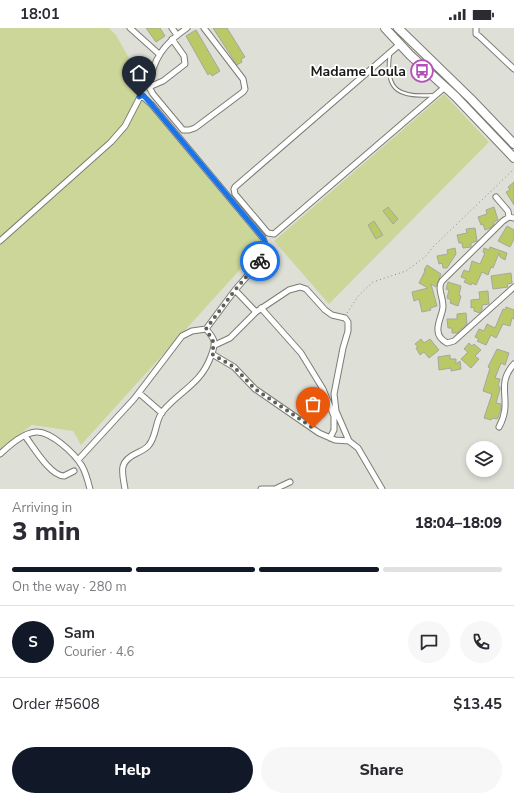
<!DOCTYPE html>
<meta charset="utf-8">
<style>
:root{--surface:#fff;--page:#f7f7f7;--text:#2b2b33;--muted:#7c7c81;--line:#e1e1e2;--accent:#111827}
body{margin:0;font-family:"Nunito Sans",sans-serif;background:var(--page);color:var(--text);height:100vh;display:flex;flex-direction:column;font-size:15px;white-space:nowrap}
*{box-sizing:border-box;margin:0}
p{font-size:13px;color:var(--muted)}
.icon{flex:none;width:22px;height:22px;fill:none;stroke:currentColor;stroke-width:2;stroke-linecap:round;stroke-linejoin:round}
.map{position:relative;height:461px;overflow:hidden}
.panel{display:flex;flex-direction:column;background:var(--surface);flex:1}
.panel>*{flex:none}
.fabs{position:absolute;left:466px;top:413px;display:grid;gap:8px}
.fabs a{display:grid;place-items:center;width:36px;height:36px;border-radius:50%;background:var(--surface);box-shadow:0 2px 6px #0003;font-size:20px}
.pin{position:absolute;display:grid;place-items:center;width:34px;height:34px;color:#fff;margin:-41px -17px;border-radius:50% 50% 50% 0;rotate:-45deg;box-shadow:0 0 4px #0007}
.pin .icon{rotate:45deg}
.courier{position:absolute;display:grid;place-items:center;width:40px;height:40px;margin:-20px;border:3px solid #1a73e8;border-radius:50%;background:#fff;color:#222;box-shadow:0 1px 5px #0007}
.head em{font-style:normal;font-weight:800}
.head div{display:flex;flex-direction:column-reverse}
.head{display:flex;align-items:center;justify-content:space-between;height:68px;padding:0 12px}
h1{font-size:26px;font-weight:800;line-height:30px}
.bar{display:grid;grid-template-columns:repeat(4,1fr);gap:6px 4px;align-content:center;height:48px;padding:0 12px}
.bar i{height:5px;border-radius:3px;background:var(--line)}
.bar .current{background:var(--accent)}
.bar p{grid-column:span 4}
.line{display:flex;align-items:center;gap:10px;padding:0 12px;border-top:1px solid var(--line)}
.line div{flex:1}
.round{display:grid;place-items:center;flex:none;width:42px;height:42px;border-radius:21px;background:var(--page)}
.button{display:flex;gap:8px;margin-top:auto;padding:8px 12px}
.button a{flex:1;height:46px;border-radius:24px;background:var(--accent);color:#fff;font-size:16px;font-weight:800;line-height:46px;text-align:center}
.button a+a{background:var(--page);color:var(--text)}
.status{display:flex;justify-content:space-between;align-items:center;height:28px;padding:0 20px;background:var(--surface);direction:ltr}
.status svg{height:11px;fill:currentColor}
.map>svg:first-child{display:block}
</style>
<div class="status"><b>18:01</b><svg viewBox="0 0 49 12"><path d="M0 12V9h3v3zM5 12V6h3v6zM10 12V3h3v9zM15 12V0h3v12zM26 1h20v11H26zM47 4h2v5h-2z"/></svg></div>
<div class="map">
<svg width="514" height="461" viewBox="0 0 514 461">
<rect width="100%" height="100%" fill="#dee0d7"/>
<path fill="#ccd699" d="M0,0H109L116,7L139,48L141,66L265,214L81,417L73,403L32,397L0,421Z
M444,66L489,114L329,276L274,213Z"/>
<path fill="#bbc866" stroke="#a5a79e" d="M146,0H160L165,8L156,14Z
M213,0H227L245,29L241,31L242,34L237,37Z
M196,2L220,43L212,48L210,45L208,47L186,8Z
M514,154V177L506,164L510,162L508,159Z
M388,179L398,191L393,196L383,183Z
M494,179L498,192L494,194V196L490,200L485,202L483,196L481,197L478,189L487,186L486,182Z
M374,193L383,207L376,211L368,197Z
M507,198L514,202V211L510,219L498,213Z
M475,200L477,213L471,215V219L463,220L462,215H459L457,207L467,205L466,201Z
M490,219L507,225L505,232L500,229L499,225L493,240L491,239L488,247L482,244L476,257L472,255L471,257L464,254L466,251L461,249L464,242L469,244L472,233L480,236L485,225L483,224L484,220L489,222Z
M455,220L456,226L447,240H443L442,235L439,236L437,228L448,226L447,222Z
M427,237L441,246L436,259L431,256L437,278L430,280L431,282L422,284L419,271L414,273L412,264L428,260L419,255L425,243L424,242Z
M511,245L512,255L507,256L508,259L493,261L491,248Z
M448,254L461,258L459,267L461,268L458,278L450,275L451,272L447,270L449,262L446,261Z
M488,263L489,276L482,277V282L480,285L474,283V279L471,280V272L480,271L479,264Z
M506,279L514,282V291L512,290L510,298L503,296L496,310L491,307L486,317L477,313L479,311L475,309L479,301L484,303L487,296L495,300L503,281L505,282Z
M466,285L467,296L457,305H452V300H448L447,291H457V286Z
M421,311L424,315L430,311L439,322L429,330L424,324L420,327L416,320L418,319L415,316Z
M469,315L472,318L474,316L481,322L475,328L479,331L471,340L461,331L468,324L464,321Z
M497,321L509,325L505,337L501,335L495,350L500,351L498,358L500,359V361L496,375L501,376V380L498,390L497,391L492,390L491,392L484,390L492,366L483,363L490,340L488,339Z
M450,327V331H456V336L460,333L461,341L451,343V340L439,342L438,329Z"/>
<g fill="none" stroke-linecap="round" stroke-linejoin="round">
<g stroke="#7b7c74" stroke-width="4.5">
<path id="service" d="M390,26C384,64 401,70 435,67"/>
</g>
<g stroke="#7b7c74" stroke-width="7">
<path id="minor" d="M130,0L159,26
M172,0L177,7
M187,0C164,16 153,30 149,59L153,66L183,102H189L195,100L243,64L245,61L243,51L204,0
M476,0V6L479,8L514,41
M400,16L235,159L234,161L235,166L268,205L274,206L445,59
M149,59L163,53L185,36L184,28L172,11
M496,169L508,183L509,189
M514,190L509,189L503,193L442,253C437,261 443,268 443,278C443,286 437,294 438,303C438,308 442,312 447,315L454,313L514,259
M0,213L111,114L125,98L141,67L152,77L263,210L267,222L263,230L235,262L206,301L192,303L182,308L134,371L78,432
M235,262L256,284
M261,280L301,325L323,361L334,388V402L330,410
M215,317L230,310L256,284L289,262L300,259L306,261L325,282L332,287L345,290L348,294V303L343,320L334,366L336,383L349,413
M212,326L234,339L255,361L319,405L335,412L349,413L358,420L382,461
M139,365L162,385
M499,399C514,372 494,358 514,336
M25,408C33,418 50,448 64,448L74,443
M0,426C10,417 23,405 36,404C51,403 75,426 82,438C86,445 88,453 90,461
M125,461C122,443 118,434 137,425C141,423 146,421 149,417C157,407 155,392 163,383C181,362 201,356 211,328C216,315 216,312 206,301
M261,461H273
M275,461L290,454"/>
</g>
<g stroke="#7b7c74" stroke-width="10">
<path id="primary" d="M385,0L410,27L455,68L514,130
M398,0L471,71L514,116"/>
</g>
<path stroke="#8a8b85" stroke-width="1" stroke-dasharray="1 3" stroke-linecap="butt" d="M347,285L359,267L373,254L406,243L425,229L433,219L514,141"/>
<use href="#service" stroke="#fff" stroke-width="2.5"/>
<use href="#minor" stroke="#fff" stroke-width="5"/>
<use href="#primary" stroke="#fff" stroke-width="8"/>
</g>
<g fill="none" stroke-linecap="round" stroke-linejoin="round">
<path stroke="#5e5f5a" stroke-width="4" stroke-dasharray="0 7.2" d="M260,233L235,262L206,301L214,315L212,326L234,339L255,361L313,400"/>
<path stroke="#1a73e8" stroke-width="5" d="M139,69L143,67L152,77L263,210C268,220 268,226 260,233"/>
</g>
<defs>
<g id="bus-ring" transform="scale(1.15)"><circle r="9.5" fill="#fff" stroke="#b351b9" stroke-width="1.5"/><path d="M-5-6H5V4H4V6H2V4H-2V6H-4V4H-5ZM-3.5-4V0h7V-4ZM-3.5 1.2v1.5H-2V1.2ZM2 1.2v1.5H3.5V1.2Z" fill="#b351b9"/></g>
</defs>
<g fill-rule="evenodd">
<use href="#bus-ring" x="422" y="43"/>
</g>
<g text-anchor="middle" stroke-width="3.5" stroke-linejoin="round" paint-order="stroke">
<g font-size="14" font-weight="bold" fill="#191916" stroke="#fff" text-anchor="end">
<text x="406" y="48">Madame Loula</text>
</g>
</g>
</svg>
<div class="fabs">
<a><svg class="icon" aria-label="layers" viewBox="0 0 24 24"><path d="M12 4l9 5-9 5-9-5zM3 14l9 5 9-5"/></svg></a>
</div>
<div class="pin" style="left:313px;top:400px;background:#ea580c"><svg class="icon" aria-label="bag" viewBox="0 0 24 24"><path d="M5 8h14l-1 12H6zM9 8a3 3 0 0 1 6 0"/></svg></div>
<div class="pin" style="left:139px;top:69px;background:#1f2937"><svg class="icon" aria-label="home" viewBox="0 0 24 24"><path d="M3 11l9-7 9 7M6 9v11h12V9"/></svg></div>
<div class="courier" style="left:260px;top:233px"><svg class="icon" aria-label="bike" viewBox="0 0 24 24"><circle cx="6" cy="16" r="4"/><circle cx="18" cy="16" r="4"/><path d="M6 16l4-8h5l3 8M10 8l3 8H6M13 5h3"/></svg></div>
</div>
<section class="panel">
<div class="head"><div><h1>3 min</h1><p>Arriving in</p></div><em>18:04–18:09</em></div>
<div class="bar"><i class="current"></i><i class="current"></i><i class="current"></i><i></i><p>On the way · 280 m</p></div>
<div class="line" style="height:72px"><b class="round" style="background:var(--accent);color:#fff">S</b><div><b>Sam</b><p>Courier · 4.6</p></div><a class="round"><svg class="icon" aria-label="chat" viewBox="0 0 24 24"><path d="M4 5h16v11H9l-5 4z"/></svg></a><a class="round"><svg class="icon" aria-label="phone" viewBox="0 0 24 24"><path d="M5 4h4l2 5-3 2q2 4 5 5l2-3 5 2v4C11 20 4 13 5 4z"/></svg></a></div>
<div class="line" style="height:52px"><div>Order #5608</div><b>$13.45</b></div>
<div class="button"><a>Help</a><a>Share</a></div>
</section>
